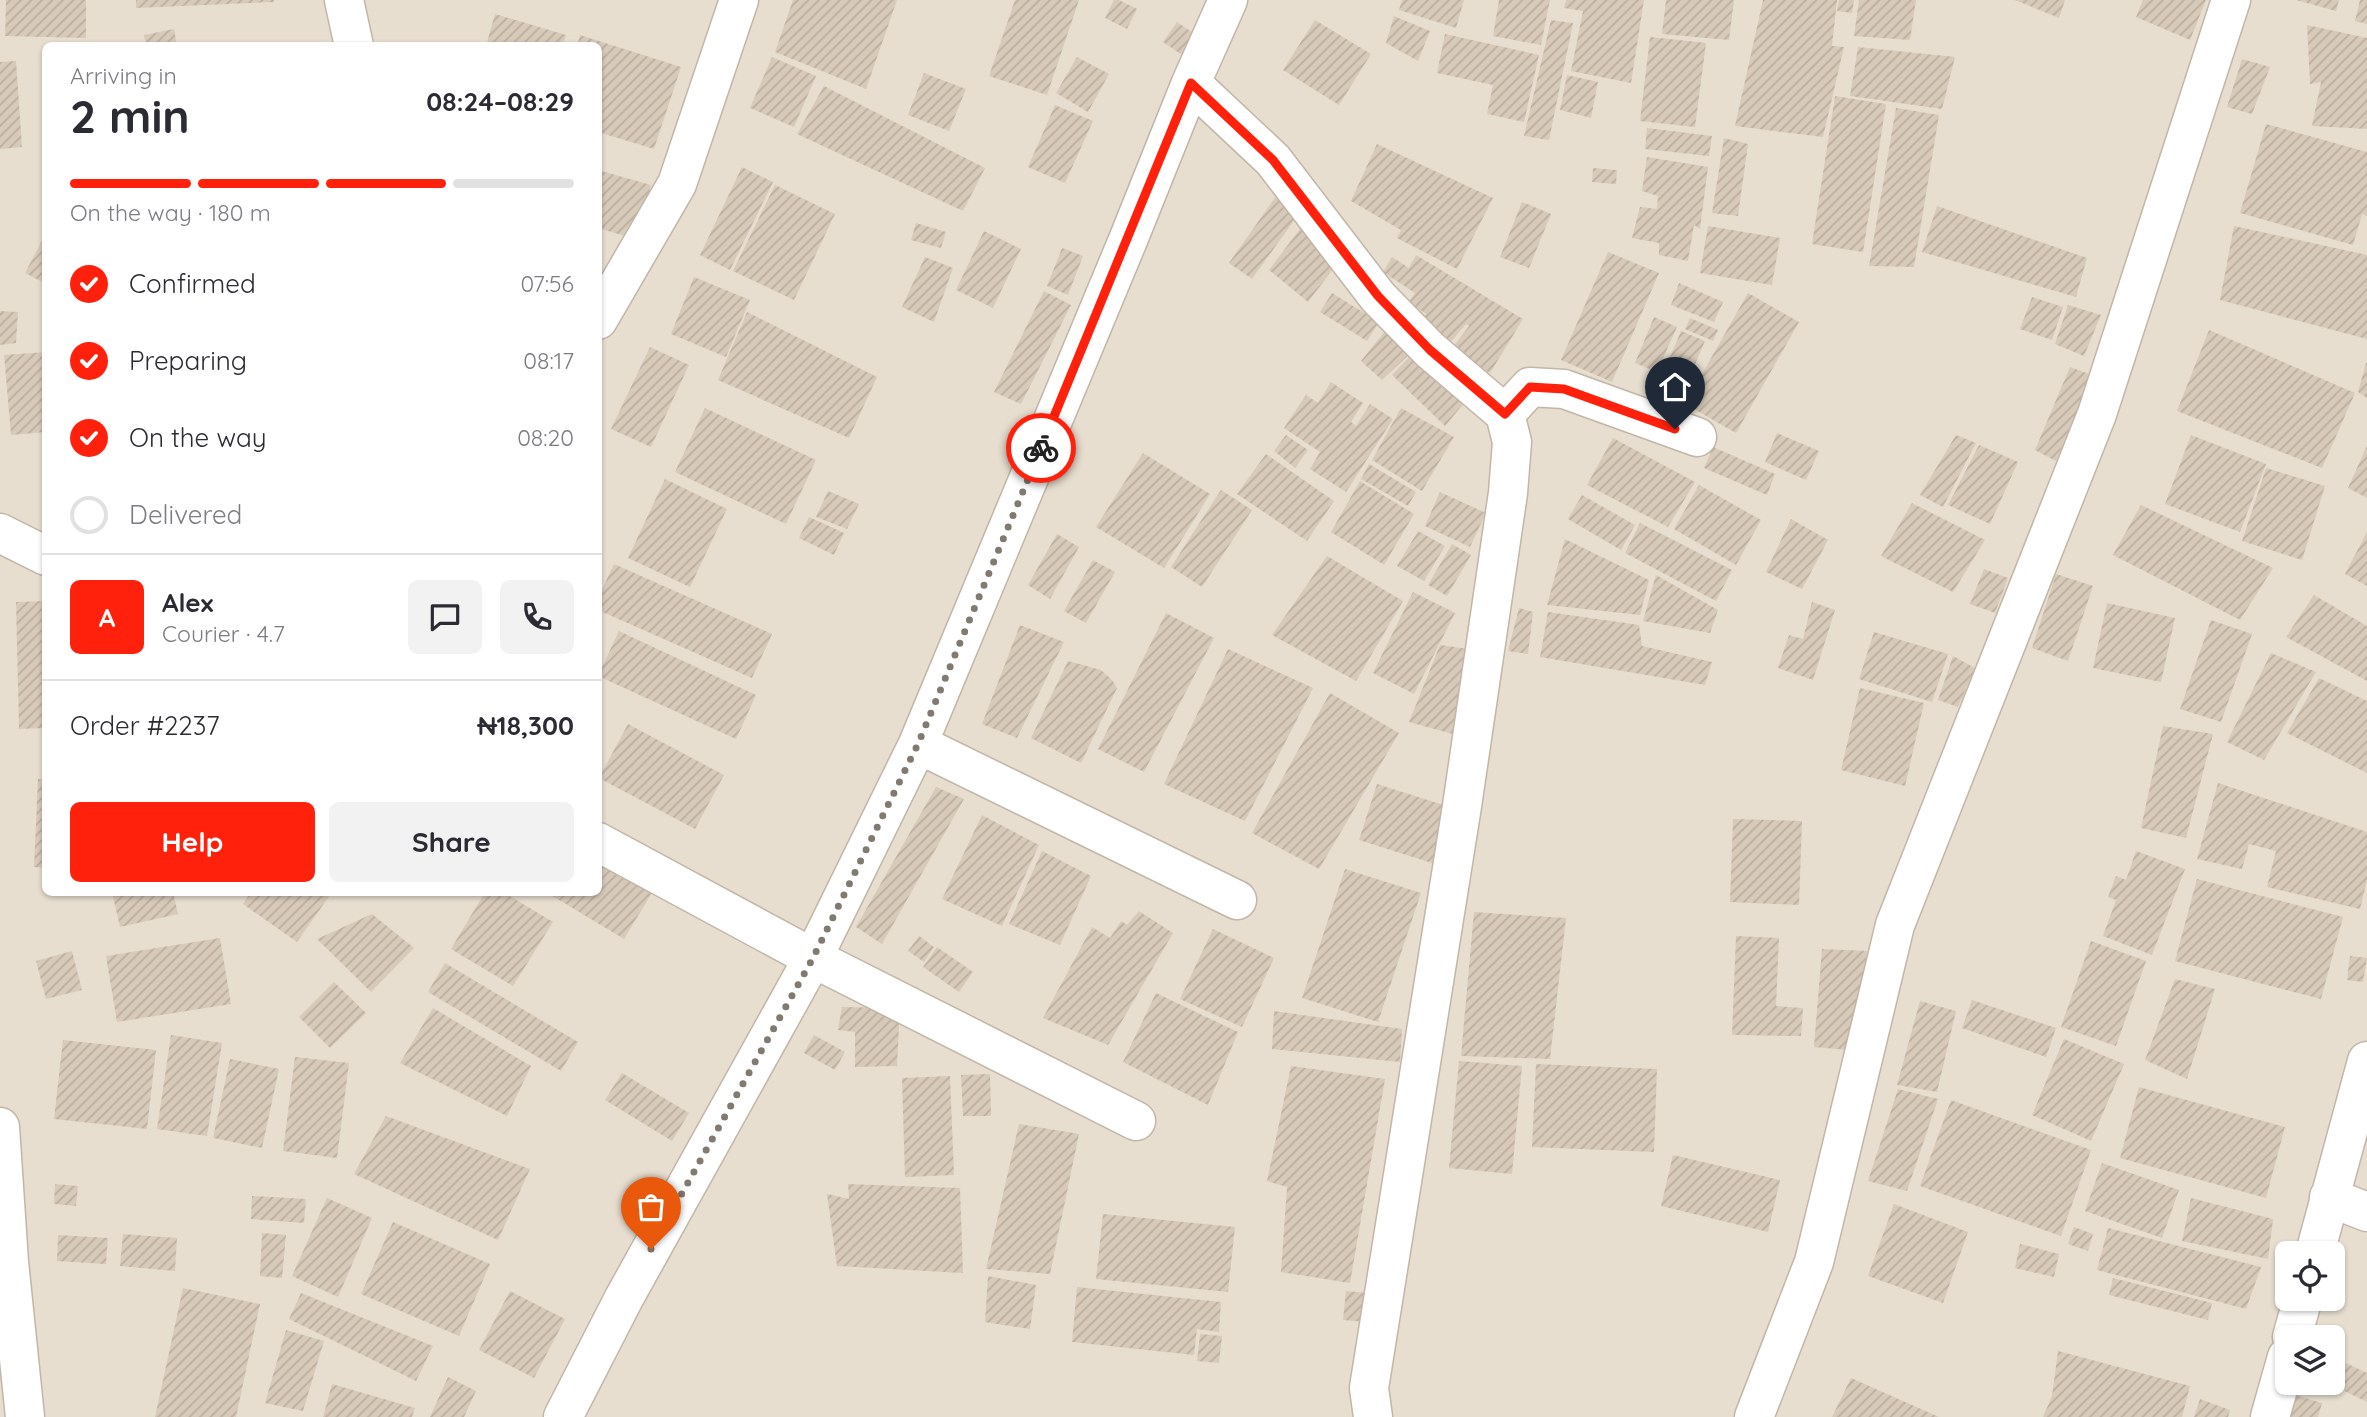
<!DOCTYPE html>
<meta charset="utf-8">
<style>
:root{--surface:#fff;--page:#f2f2f3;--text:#2b2b33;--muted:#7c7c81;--line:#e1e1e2;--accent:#ff210c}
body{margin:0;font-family:Quicksand,sans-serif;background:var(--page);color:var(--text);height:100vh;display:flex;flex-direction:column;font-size:26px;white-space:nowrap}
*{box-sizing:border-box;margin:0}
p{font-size:23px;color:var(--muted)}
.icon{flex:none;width:38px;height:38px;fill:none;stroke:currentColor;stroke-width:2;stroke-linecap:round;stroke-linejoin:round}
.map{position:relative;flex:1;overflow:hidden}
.side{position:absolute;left:42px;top:42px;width:560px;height:854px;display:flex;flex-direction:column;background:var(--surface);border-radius:10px;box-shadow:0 2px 5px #0004}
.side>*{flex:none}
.tools{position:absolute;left:2275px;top:1241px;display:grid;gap:14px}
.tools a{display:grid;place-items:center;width:70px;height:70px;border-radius:10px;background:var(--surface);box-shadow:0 2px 5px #0004;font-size:35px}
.pin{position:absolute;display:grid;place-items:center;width:60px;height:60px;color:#fff;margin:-72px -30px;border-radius:50% 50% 50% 0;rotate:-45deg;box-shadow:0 0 7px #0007}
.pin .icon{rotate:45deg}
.courier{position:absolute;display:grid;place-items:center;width:70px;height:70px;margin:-35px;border:5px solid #ff210c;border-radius:50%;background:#fff;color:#222;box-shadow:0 2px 9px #0007}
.head em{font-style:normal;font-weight:800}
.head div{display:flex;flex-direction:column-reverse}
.head{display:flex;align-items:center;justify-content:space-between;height:119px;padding:0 28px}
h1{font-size:46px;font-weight:800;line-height:52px}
.bar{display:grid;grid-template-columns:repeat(4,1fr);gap:10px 7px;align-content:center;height:84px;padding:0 28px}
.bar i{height:9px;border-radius:5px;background:var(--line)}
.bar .active{background:var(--accent)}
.bar p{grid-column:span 4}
.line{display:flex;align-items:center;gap:18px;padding:0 28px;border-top:2px solid var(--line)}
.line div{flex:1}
.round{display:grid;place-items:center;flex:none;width:74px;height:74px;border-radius:10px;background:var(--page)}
ol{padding:0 28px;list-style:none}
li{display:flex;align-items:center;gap:21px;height:77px}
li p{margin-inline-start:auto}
li .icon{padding:7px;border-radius:50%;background:var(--accent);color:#fff;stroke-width:4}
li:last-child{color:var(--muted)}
li i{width:38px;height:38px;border:4px solid var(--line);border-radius:50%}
.button{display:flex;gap:14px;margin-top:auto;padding:14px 28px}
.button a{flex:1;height:80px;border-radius:10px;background:var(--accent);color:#fff;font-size:28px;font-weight:800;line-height:80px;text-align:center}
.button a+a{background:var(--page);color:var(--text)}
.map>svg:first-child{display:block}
</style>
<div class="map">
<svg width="2367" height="1417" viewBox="0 0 2367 1417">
<defs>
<pattern id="building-hatch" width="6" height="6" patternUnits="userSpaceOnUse" patternTransform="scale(1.75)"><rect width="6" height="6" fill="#d8cab9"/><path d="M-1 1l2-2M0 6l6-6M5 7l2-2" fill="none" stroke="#bbaea0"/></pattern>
</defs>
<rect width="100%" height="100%" fill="#f2ece2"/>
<path fill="#e7decf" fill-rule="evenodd" d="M0,0H2367V1417H0ZM46,46H598V892H46ZM2287,1253H2333V1298H2287ZM2287,1337H2333V1382H2287Z"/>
<path fill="url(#building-hatch)" d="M6,0H86V38L5,36Z
M136,0H274V2L136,8Z
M793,0H897L866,89L775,52Z
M1015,0H1079L1047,95L989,76Z
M1114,0H1119L1137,9L1127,29L1105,18Z
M1402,0H1464L1456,28L1399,10Z
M1499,0H1550L1541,45L1493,36Z
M1566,0H1644L1631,83L1571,71L1583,11L1564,8Z
M1666,0H1734L1729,40L1662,34Z
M1763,0H1837L1832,46L1844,47L1823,137L1735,126Z
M1839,0H1854L1852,13L1837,11Z
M1859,0H1916L1910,40L1854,36Z
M2015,0H2065L2059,18Z
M2143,0H2206L2190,40L2136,17Z
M2296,0H2339L2336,11Z
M2360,0H2367V24L2355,21Z
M495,14L566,35L562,46H486Z
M1394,16L1430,31L1418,61L1386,43Z
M1315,20L1371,54L1339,105L1283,70Z
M1551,20L1573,23L1549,140L1524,136Z
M1177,22L1196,35L1182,55L1163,42Z
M2307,25L2367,38V129L2312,126L2321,82L2310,84Z
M174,29L177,46H146L144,35Z
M1445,34L1539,55L1524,122L1487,114L1493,85L1437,73Z
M580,35L681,67L654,149L598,132V46H577Z
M1650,37L1706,43L1695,127L1640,121Z
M1858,47L1955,57L1942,109L1850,96Z
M772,57L816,76L794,127L750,108Z
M1077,57L1109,74L1088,112L1056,93Z
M2242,59L2270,67L2252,114L2227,107Z
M16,61L22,147L0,149V62Z
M924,73L966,89L949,131L908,115Z
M1567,75L1598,82L1591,118L1560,110Z
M824,86L985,168L963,211L797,134Z
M1835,96L1886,104L1863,252L1812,244Z
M1055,105L1093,121L1065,183L1028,167Z
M1896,108L1939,115L1914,267L1869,266Z
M2266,124L2367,152V216L2362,214L2353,245L2240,213Z
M1647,128L1712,136L1709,156L1645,149Z
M1724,138L1748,144L1738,216L1712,213Z
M1377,144L1493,198L1457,269L1397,238L1401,230L1351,201Z
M1647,157L1708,167L1700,229L1694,225L1688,261L1659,255V243L1632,238L1640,207L1657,209L1658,196L1642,191Z
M742,167L773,182L730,270L700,255Z
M1593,168L1617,170L1616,184L1592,182Z
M598,170L651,185L635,239L598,228Z
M775,185L835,214L794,300L733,271Z
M1279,192L1303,208L1252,279L1229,263Z
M1522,202L1551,214L1529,268L1500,257Z
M1937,206L2087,258L2076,297L1922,252Z
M1306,221L1337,264L1308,302L1269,270Z
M916,223L946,232L941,248L911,240Z
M1708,226L1780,238L1772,285L1700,273Z
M2234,226L2367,255V339L2220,300Z
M984,231L1021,249L993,308L956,290Z
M46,233V284L25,273Z
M1062,248L1083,256L1068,295L1047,286Z
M1608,252L1659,273L1612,382L1561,360Z
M1416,255L1523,319L1490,373L1449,352L1469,326L1466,324L1445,349L1421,324L1426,314L1409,302L1415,293L1383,272L1392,257L1409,268Z
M925,257L953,268L934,322L902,307Z
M694,277L750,300L726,357L671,334Z
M1679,283L1723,302L1714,322L1671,305Z
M1044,291L1071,305L1021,404L994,392Z
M1332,293L1379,322L1367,341L1320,312Z
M1748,293L1799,322L1736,433L1685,404Z
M2032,297L2063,307L2052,340L2020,329Z
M2068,305L2101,315L2084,356L2055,344Z
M0,311L18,312L16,343L0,345Z
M747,312L877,377L849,438L718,380Z
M1654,317L1677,327L1657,372L1635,363Z
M1690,318L1718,330L1713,341L1685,329Z
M1389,326L1413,351L1382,380L1361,361Z
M2209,330L2355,393L2322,468L2177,411Z
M1681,331L1705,341L1685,388L1661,379Z
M650,347L689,365L651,447L611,429Z
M46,352V432L11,435L4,355Z
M1411,355L1465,402L1445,426L1392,375Z
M2366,363H2367V398L2358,392Z
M2070,367L2092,375L2056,461L2035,450Z
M1331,382L1363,403L1351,422L1356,426L1370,404L1393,419L1346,492L1310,469L1320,452L1284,428L1306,395L1318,403Z
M705,408L816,460L786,524L675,472Z
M1401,408L1454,437L1422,491L1372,460Z
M1777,433L1819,451L1806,480L1765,462Z
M1286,435L1308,450L1295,468L1274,451Z
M1956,435L1976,443L1943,507L1920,495Z
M2191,435L2266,464L2240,532L2165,504Z
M1613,438L1695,482L1668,527L1587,485Z
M1979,445L2018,462L1990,524L1948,505Z
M2367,446V498L2348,488Z
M1713,447L1775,474L1767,495L1704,468Z
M1143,453L1210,494L1164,568L1096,527Z
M1266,454L1334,501L1307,541L1237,494Z
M1369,464L1416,492L1408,506L1361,479Z
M2266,468L2325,486L2302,560L2242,541Z
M665,479L727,509L690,587L628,558Z
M1360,481L1414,514L1384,565L1331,532Z
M1699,485L1761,520L1736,565L1674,529Z
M1221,490L1252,510L1202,587L1171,567Z
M828,491L859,504L847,529L816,517Z
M1440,492L1486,513L1470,547L1425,526Z
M1582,495L1635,525L1621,550L1568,519Z
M1912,503L1985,540L1953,592L1881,556Z
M2141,505L2273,568L2240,620L2113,555Z
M809,517L844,533L834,555L799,538Z
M1791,519L1828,540L1802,589L1766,572Z
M1640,523L1732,570L1716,601L1625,553Z
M1418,531L1445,546L1424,581L1397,566Z
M2367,532V586L2345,574Z
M1057,534L1079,547L1050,599L1028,585Z
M1565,539L1649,580L1640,615L1547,605Z
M1452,544L1471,555L1447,596L1428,585Z
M1327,556L1403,601L1356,681L1272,635Z
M1093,560L1115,572L1086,623L1064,611Z
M614,564L772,634L752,678L598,610V598Z
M1984,569L2008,578L1995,613L1970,604Z
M2056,574L2093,586L2068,661L2032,648Z
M1656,575L1718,610L1710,633L1643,621Z
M1413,592L1455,613L1414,694L1373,673Z
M2314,595L2367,626V681L2286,637Z
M46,601V728L19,729L16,602Z
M1812,602L1835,610L1813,680L1778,668L1789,635L1803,639Z
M2107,603L2175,618L2161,682L2093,668Z
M1519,608L1533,612L1528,654L1508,651Z
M1548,612L1639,625L1642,646L1712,662L1705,685L1540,657Z
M1166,613L1214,638L1144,772L1098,749Z
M2211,620L2252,634L2221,722L2180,709Z
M1020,625L1064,642L1017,738L982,724Z
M619,631L756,695L736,739L598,676Z
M1874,632L1948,654L1932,702L1859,679Z
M1440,645L1483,651L1467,738L1409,722Z
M1228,649L1313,688L1245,821L1164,784Z
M2271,653L2316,672L2264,760L2227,742Z
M1953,656L1975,668L1958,707L1938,700Z
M1068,661L1101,670L1112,680L1117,688L1081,763L1031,738Z
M2319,678L2367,701V773L2287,733Z
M1860,688L1924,703L1905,786L1841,770Z
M1330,693L1399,733L1319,869L1252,833Z
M628,724L724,775L695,829L599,778Z
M2163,726L2213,734L2186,838L2141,828Z
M38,779L46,780V868L34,867Z
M2218,783L2367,832V880L2360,909L2267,887L2276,851L2249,844L2242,869L2197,859Z
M1377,784L1453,808L1435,864L1359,840Z
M936,787L964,799L882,944L856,927Z
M982,815L1039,845L1002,926L942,899Z
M1733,819L1802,821L1799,905L1730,902Z
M1042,851L1091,876L1060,945L1009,924Z
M2136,851L2185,869L2152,955L2103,936L2116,900L2108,897L2116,876L2126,880Z
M598,852L656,886L624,939L546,892H598Z
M1345,869L1421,893L1378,1022L1302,998Z
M2197,879L2343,917L2321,999L2175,961Z
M112,892H173L178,914L120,927Z
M251,892H332L297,942L243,904Z
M485,892H503L553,922L513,986L451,949Z
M1139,911L1173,933L1108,1045L1043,1018L1092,927L1110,938L1121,921L1127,925Z
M1474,912L1566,918L1550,1059L1461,1056Z
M372,914L414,948L371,992L317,939Z
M1213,929L1274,958L1242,1027L1180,999Z
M919,936L934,947L924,962L908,951Z
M1736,936L1779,938L1776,1006L1803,1008L1801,1036L1732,1035Z
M220,938L231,1004L117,1022L106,956Z
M2091,941L2146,961L2116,1046L2061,1027Z
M937,947L973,972L959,992L923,967Z
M1822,949L1867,951L1859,1051L1814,1047Z
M72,951L82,990L46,999L36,961Z
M2350,956L2367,958L2363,982L2347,980Z
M445,963L578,1042L561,1071L428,992Z
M2175,979L2215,989L2187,1079L2145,1060Z
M334,982L366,1013L330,1048L299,1017Z
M1156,993L1238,1032L1208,1105L1123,1062Z
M1972,1000L2056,1028L2046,1057L1962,1028Z
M1920,1001L1956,1011L1937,1092L1897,1085Z
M842,1007L900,1008L897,1066L855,1067V1032L838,1030Z
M433,1008L531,1066L507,1116L400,1063Z
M1274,1011L1402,1029L1400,1062L1272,1049Z
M171,1035L222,1043L207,1136L157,1129Z
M814,1035L845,1052L835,1070L804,1053Z
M2064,1039L2124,1064L2091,1141L2032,1115Z
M63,1040L156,1050L147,1129L54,1119Z
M295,1057L349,1063L337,1158L283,1151Z
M230,1059L279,1069L262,1148L213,1138Z
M1459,1061L1522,1066L1512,1174L1449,1168Z
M1536,1064L1657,1069L1654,1152L1532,1147Z
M1291,1066L1385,1079L1350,1283L1281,1272L1287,1187L1267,1181Z
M622,1073L689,1113L672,1141L605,1100Z
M990,1074L991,1116H963L961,1075Z
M950,1076L954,1175L905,1177L902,1078Z
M2139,1087L2285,1127L2266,1198L2120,1158Z
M1898,1089L1938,1099L1907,1191L1868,1181Z
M1951,1100L2091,1150L2061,1236L1920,1186Z
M386,1116L530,1169L498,1240L354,1174Z
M1019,1124L1079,1134L1050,1274L986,1269Z
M1673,1155L1780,1180L1768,1232L1661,1206Z
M2102,1163L2179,1190L2162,1238L2085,1211Z
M55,1184L78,1186L76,1206L54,1204Z
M848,1184L960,1188L963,1273L837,1266L827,1194L849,1199Z
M252,1196L306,1199L304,1223L251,1219Z
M327,1198L372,1218L338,1297L292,1276Z
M2191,1198L2273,1219L2268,1259L2182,1241Z
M1894,1204L1968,1232L1943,1303L1868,1276Z
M1103,1214L1235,1227L1228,1292L1096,1279Z
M393,1222L490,1264L459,1336L361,1294Z
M2074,1227L2093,1234L2088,1251L2068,1244Z
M2108,1228L2261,1267L2246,1309L2097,1270Z
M262,1233L286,1235L282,1278L260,1276Z
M123,1234L177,1238L175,1271L120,1266Z
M58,1235L108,1238L106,1264L57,1261Z
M2020,1244L2059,1254L2054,1277L2015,1268Z
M988,1276L1036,1285L1030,1329L985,1322Z
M2113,1278L2212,1303L2208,1320L2109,1295Z
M1077,1287L1221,1302L1219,1332L1197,1329L1194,1355L1072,1342Z
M183,1288L260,1304L236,1417H155Z
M510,1291L565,1319L534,1378L479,1350Z
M1346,1291L1368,1293L1365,1322L1343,1320Z
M301,1293L433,1346L416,1381L289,1319Z
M286,1330L324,1341L303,1411L265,1403Z
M1200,1334L1222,1336L1219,1363L1197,1361Z
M2058,1351L2190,1386L2182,1417H2043L2052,1396Z
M2333,1357L2367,1373V1402L2326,1382H2333Z
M448,1377L476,1391L464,1417H430Z
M1851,1378L1939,1417H1832Z
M332,1384L415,1408L412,1417H323Z
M2295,1395L2322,1403L2318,1417H2289Z
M2200,1399L2230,1410L2228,1417H2194Z"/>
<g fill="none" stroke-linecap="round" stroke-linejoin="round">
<g stroke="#c1b6a7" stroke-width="41">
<path id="minor" d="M344,0L354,46
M1191,83L1273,160L1378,297L1430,350L1505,414L1512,442L1508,493L1462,806L1369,1388L1373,1417
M598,320L677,184L739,0
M1505,414L1530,387L1564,389L1697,437
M0,533L46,556
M918,744L1237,900
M598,842L813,958L1136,1121
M0,1127L9,1262L25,1417
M2329,1197L2367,1212
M2315,1253L2367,1061
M2292,1337L2303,1298
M563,1417L624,1298L813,958L918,744L1128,240L1191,83L1228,0
M1754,1417L1814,1262L1895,925L2097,414L2231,0
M2270,1417L2287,1357"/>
</g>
<use href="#minor" stroke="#fff" stroke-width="38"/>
</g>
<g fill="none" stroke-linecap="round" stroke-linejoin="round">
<path stroke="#817a70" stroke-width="7" stroke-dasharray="0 12.6" d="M651,1249L813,958L918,744L1041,448"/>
<path stroke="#ff210c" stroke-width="9" d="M1041,448L1191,83L1273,160L1378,296L1430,350L1505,414L1530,387L1564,389L1675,429"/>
</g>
</svg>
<div class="tools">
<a><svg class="icon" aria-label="locate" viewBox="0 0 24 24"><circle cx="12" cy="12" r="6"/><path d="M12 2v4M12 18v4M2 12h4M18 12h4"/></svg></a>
<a><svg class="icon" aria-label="layers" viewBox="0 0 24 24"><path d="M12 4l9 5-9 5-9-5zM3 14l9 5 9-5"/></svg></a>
</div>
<div class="pin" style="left:651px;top:1249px;background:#ea580c"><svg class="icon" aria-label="bag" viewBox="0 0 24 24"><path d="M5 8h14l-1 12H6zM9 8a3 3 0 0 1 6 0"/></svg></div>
<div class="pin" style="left:1675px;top:429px;background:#1f2937"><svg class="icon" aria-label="home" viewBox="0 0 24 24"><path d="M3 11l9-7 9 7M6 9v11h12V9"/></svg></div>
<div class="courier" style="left:1041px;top:448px"><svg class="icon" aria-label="bike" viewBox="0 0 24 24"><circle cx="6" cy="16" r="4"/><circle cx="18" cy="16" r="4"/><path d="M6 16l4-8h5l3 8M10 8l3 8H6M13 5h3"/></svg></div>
<section class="side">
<div class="head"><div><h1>2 min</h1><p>Arriving in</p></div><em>08:24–08:29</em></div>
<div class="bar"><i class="active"></i><i class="active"></i><i class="active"></i><i></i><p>On the way · 180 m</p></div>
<ol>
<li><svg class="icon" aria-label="check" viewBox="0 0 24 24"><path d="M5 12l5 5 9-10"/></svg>Confirmed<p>07:56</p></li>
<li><svg class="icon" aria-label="check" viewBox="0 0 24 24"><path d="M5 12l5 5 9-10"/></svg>Preparing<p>08:17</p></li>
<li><svg class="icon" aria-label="check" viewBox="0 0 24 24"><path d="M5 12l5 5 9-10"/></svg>On the way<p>08:20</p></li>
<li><i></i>Delivered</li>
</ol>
<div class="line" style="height:126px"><b class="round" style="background:var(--accent);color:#fff">A</b><div><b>Alex</b><p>Courier · 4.7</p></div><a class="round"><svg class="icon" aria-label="chat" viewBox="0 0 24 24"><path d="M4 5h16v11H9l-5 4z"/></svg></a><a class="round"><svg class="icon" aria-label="phone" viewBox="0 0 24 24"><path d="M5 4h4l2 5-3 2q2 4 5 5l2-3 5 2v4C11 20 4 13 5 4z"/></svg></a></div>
<div class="line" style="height:91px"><div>Order #2237</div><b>₦18,300</b></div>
<div class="button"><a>Help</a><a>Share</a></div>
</section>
</div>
